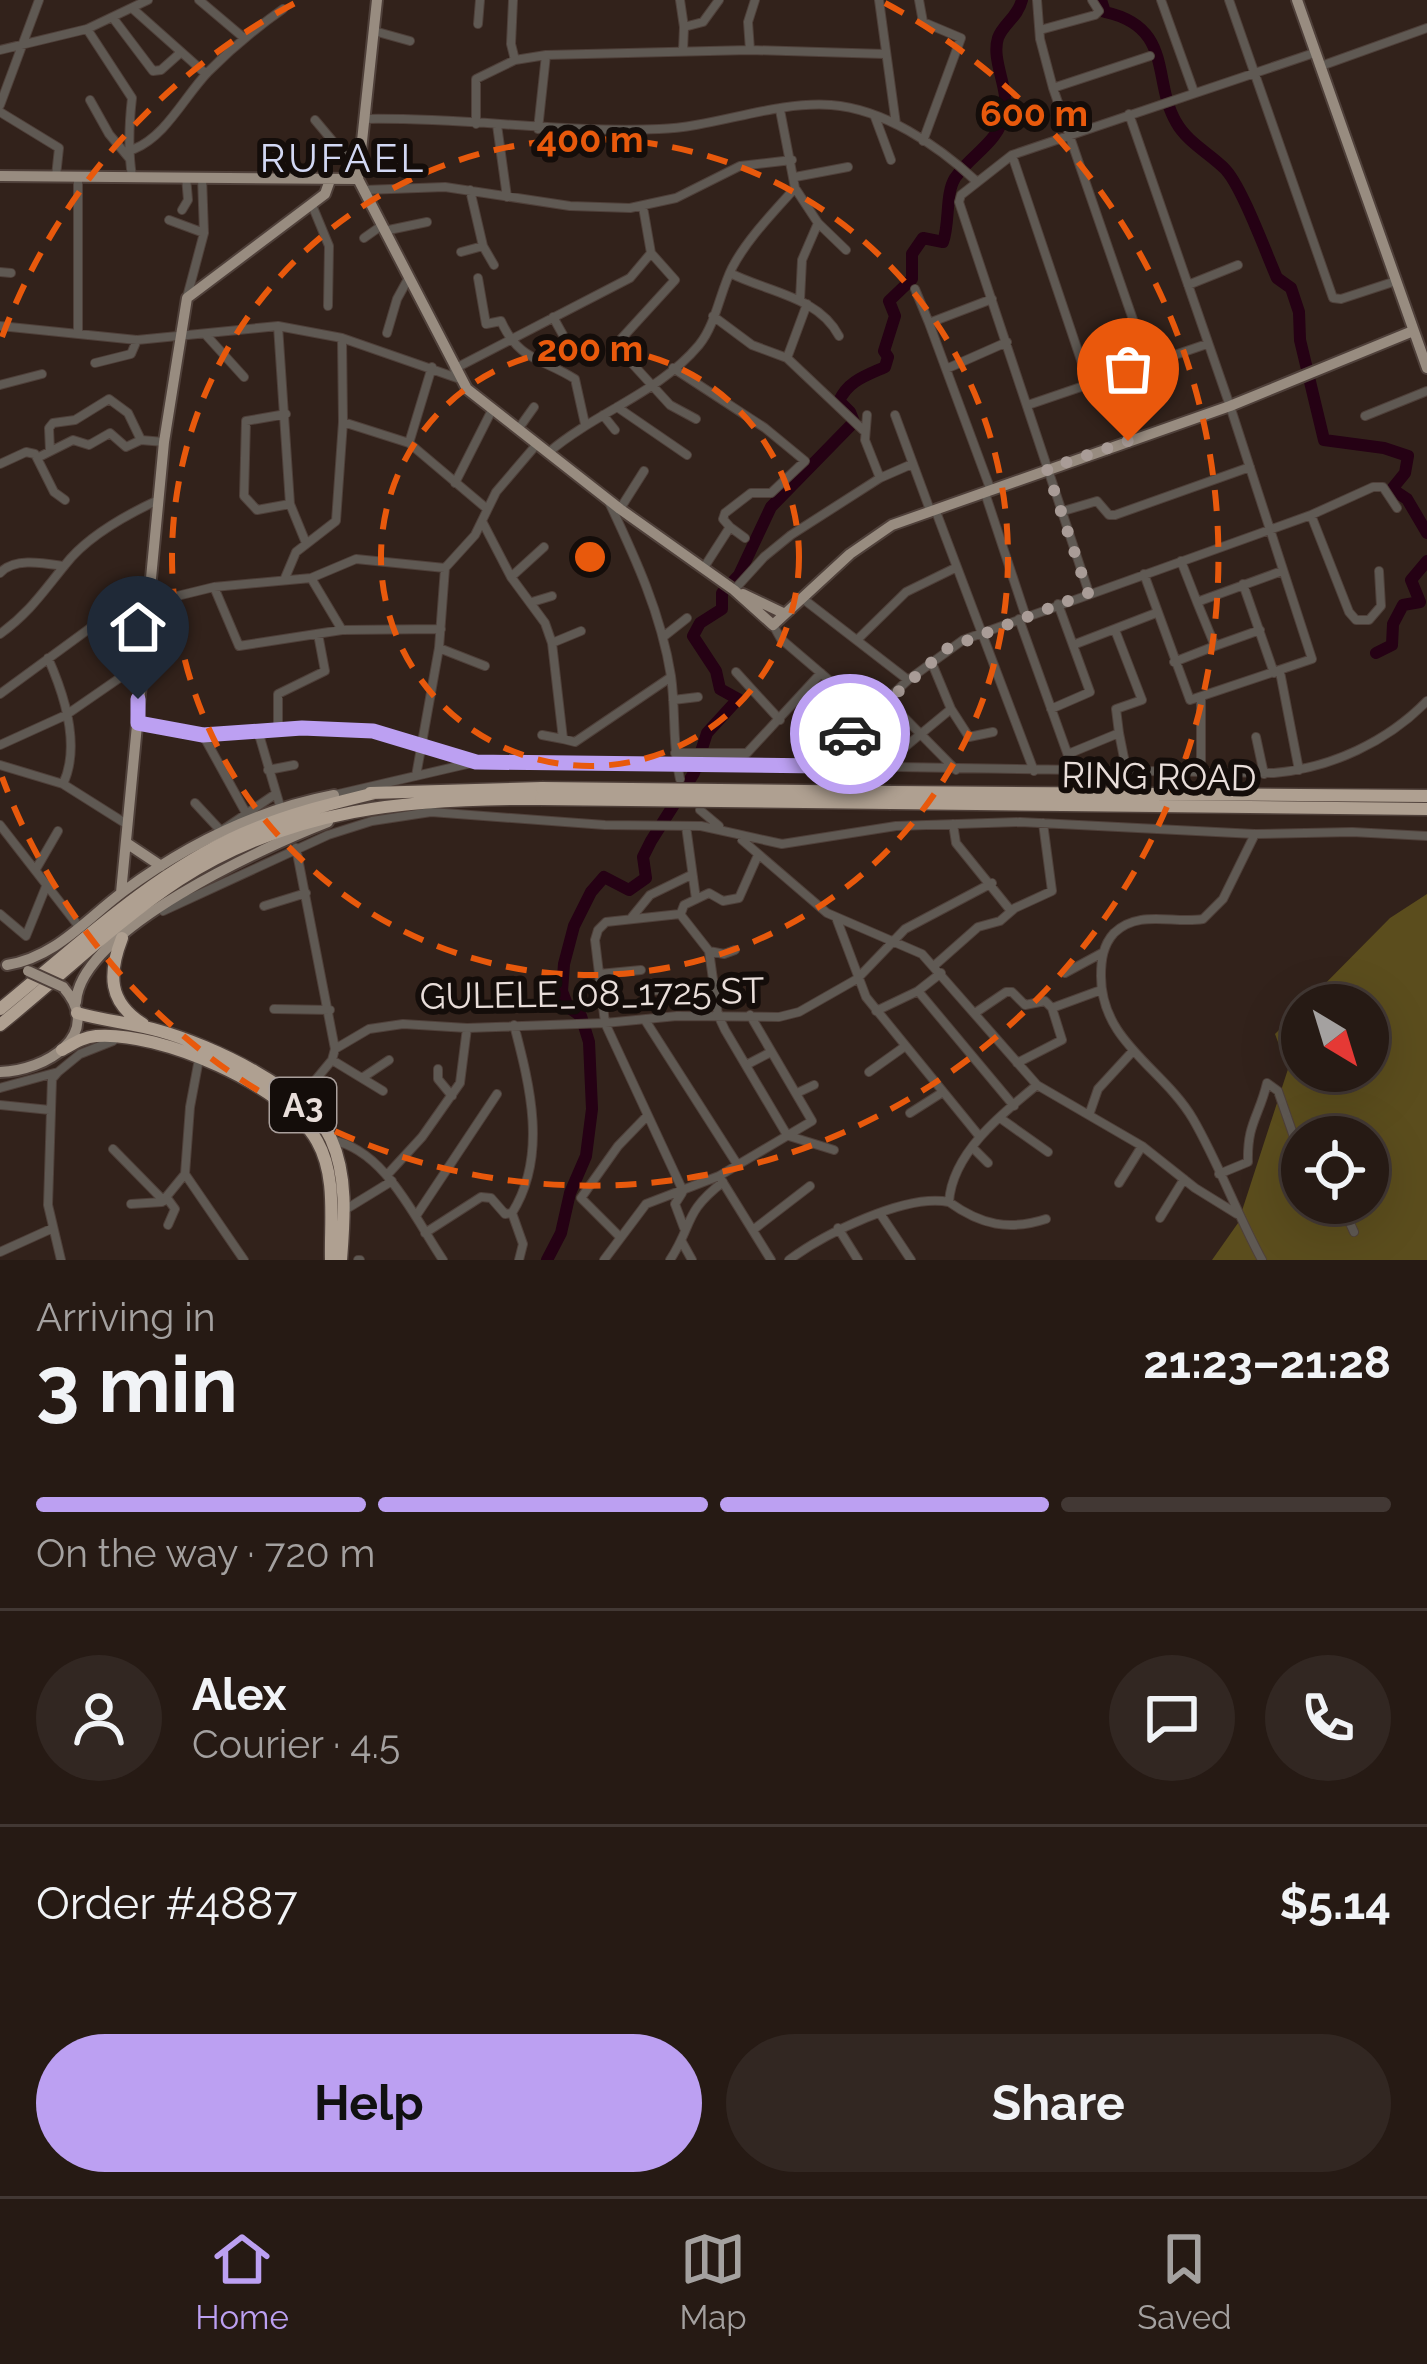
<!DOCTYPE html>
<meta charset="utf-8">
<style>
:root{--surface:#261a14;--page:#322722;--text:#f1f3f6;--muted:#a4a1a0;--line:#423834;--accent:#bca0f2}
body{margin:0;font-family:Raleway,sans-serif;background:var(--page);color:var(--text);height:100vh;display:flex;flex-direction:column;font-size:45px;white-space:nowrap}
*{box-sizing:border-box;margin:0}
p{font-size:39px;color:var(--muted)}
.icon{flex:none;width:66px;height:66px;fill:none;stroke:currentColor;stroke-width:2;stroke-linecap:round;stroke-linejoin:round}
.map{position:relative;height:1260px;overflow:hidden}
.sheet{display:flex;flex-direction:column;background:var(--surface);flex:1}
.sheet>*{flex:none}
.needle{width:78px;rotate:142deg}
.buttons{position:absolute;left:1281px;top:984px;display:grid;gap:24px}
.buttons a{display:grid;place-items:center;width:108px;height:108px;border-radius:50%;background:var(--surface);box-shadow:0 12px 48px #0002,0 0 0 3px var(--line);font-size:60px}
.pin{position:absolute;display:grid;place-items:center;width:102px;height:102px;color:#fff;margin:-123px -51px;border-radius:50% 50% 50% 0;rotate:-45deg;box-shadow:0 0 12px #0007}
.pin .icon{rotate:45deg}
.courier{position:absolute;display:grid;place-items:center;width:120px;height:120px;margin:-60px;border:9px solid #bca0f2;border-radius:50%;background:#fff;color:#222;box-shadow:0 3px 15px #0007}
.summary em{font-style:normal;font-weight:700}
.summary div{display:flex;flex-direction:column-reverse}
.summary{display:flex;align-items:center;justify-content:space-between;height:204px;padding:0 36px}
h1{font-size:78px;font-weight:700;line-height:90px}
.bar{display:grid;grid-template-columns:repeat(4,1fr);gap:18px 12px;align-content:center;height:144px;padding:0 36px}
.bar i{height:15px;border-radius:9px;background:var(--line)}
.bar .on{background:var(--accent)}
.bar p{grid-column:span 4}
.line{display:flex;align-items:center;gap:30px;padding:0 36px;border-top:3px solid var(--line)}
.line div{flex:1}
.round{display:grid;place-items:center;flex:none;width:126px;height:126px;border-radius:63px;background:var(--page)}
.button{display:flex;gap:24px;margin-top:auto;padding:24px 36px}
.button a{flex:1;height:138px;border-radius:72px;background:var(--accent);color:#111;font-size:48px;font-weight:700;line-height:138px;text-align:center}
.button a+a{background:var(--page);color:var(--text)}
.dock{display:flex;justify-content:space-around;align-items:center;height:168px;border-top:3px solid var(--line);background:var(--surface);font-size:33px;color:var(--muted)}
.dock a{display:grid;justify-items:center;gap:6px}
.dock .on{color:var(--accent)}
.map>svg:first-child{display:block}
</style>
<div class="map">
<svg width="1427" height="1260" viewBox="0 0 1427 1260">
<rect width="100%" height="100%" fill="#32221b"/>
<path fill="#5b4d1d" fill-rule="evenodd" d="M1427,894V1260H1212L1238,1223L1288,1069L1275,1034L1302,1007V1071H1368V1005H1304L1390,918ZM1302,1137H1368V1203H1302Z"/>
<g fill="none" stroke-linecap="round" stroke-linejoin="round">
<path stroke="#250114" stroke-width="12" d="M1101,0L1105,12C1174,27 1152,81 1176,122C1187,142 1209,153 1224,168C1241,184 1266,253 1277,278L1291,288L1299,312L1300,340L1324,440L1384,448L1408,456L1405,473L1392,489L1407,499L1427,533
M1376,653L1392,645L1393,624L1403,605L1420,602L1411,580L1427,561
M547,1260L561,1233L570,1193L586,1156L592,1109L589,1042L581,1016L568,1007L562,991L564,964L574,926L591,892L604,877L629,890L646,878L643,857L651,841L694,773L707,733L738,699L720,689L716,671L693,636L700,623L722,609V593L739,575L771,507L854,422L850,412L839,401C848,381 865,376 885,367L888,357L884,351L895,316L889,301L912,279V254L923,238L943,242C950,223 945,194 955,178C972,153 998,144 1005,112C1009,88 991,60 998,38C1003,24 1018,17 1022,0"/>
<g stroke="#4f403a" stroke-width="10">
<path id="minor" d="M199,0L244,38
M513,0L511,44L515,60
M680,0L684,27L683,51
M879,0L896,124
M919,0L923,22L961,38L923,141
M1037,0L1040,39L1053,88
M1161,0L1194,92
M1229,0L1333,298L1341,299L1396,281
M133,9L206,74
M113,18L153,71L161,70L179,54
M478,24L480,0
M684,27L703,22L719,0
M87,29L132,98C129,124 128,151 132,176
M1040,30L1095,15L1099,11L1092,0
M374,31L410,41
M0,50L87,29L148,0
M750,50L748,22L755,0
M1321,66L1427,28
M90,100L109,134L129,158
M0,105L39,0
M780,110L795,188L818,223L846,250
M0,112L59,148L56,176
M1129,114L1230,406L1312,659L1190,700L1144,574
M875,117L891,160
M365,119C463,117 560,133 659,129C716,127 774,101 831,105C884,109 937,145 975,180
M315,120L357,170
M476,124V79L515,60L546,55L750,50L885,54
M497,125L507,197
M538,129L546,55
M134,149C166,136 184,97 208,72C231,49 256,28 283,9
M1012,155L1089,384
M795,177L848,167
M364,190L445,187L570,206L630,208L676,198L740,166L792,160
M312,205L329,246L328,306
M182,210L188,200L186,177
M169,220L204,233
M384,231L427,222
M364,238L381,226
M483,246L494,265
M461,252L483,246L470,190
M651,253L675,280L621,339L618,348L670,405L696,419
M0,272L11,273
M730,273C767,292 818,296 839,336
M478,278L486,324L501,321C519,361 542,358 575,379L585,424
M1188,285L1238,265
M915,289L929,323
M187,297L204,233L202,177
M800,300L802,260L818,223
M713,316L752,345L787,358L863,430
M553,317L563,335
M0,326L137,340L278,326L342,338L460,379
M278,326L290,504L306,543
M78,333V176
M387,333L397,299L408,279
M206,335L244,377
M787,358L807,304
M95,363L131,354L137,340
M1148,363L1053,88L1150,56
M673,368L765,428L805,461L771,493H751L725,513L723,519L730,527L703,569
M454,369L630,278L651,253L643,207
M946,369L1007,342
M0,385L42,374
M1028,405L1207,344
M617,407L687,455
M286,414L246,421L244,496L257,510L290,504
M603,415L615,430
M895,415L930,510
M1365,416L1427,391
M343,422L409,443L486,508
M519,428L534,407
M409,443L432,367
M50,451L49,428L53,423L75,420L109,399L128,413L141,440L164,442
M549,452C596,412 659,393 699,345C716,324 720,292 732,268C747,239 773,213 795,188
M39,457L73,440L89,445L110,433L126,447L141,440
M0,464L26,452L35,454L54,492L65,500
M880,478L912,464
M455,483L493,408
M990,488L929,323L992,299
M985,493L1026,617
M608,500C635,557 661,613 671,676C676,711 672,745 680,779
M620,509L644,471
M935,509L1034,771
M1060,512L1097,501L1109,515H1115L1250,467
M1311,515L1349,612L1356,620H1369L1381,606L1379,571
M483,523L511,577L545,623L552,643L563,739L542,735
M730,527L745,538
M1181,561L1197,602
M0,573C14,557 44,563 64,566
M511,577L544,547
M285,578L296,552L336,521L343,422L342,338
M1243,584L1274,673
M214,587L239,646L342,630L441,629
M734,590L764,557L791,535L880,478L865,440L867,415
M1089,593L959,202L961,195L1012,155L1314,53
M802,598L908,680
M532,602L552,596
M1019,619L1074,772
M773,625L781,639L870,715
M342,630L311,578L356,559L445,568
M0,634C30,612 42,593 65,565C87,536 126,515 158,500
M663,637L687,618
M858,639L906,592L955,568
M552,643L581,631
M1073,645L1156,613
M1215,646L1260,630
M439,648L485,666
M48,658C64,694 81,746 63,784
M1174,662L1215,646L1197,602L1282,571
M736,672L780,720
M1280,672L1299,770
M0,694L112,612L214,587L311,578
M1201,699V774
M673,700L698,697
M887,700L956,770
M951,709L969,737L993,732
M1051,709L1090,692L1058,604
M138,723L203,735L302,727L373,731L476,762
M278,729V694L325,671L318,634
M258,731L280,806
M1119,733L1127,773
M203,735L246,813
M1256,737L1264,774
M563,739L575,742L671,677
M0,745L66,715L121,677L139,675
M675,753H747L821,673
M1068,754L1119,733L1116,709L1142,700L1115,630
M710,764L1274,773C1331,768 1387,742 1427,701
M0,765L63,784L128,825
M823,765L840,751L843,741L908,680L963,640L1311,515L1373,487H1383L1397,508
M882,766L951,709L931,661
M268,770L294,765
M416,776L439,648L445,568L475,535L496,492L537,444
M334,795L476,762L648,763
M195,803L221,831L274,795
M700,810L719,826
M953,824L956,843L1011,911
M0,825L80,928
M686,826L696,899
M1255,834L1223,899L1203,919C1173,924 1139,909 1114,933C1103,945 1101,960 1101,976C1101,1042 1163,1068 1193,1119C1219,1164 1237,1214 1262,1260
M742,840L827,913L922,954L1037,1085L1142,1146L1195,1188L1237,1214
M296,848L335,1049
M36,869L58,831
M264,906L306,893
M163,911L328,835L372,821L431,812L605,825L701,826L782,844L896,826L1020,822L1255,834L1352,832L1427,836
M681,913L684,905L709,893L723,901L739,898L758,855
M0,914L26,936L47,884
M680,914L606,922L598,930L595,940L605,1023L683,1191
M680,914L709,951L718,1015L725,1030L787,1135
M632,917L650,895L691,875
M837,920L866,997L980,1137
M709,951L724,954L735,950
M935,965L978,927L1000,921L1015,908L1052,891L1043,823
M1065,973L1102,953
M599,974L641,970
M651,991L713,984
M918,991L1014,1106
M274,1009L330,1010
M876,1011L918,991L941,973
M975,1013L1006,992H1012L1025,1005L1045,1001L1052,1008L1101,990
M645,1020L737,1164
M332,1060L383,1091
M1017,1063L1062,1040L1052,1008
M746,1065L771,1052
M438,1069V1079L452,1096
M58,1072L52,1079L48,1205L61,1260
M869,1072L904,1047
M362,1078L389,1060
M0,1088L58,1072L80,1054L113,1041
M797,1093L814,1085
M298,1101L332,1060L335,1049L369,1029L403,1024L467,1028L605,1023L677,1016L779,1017L799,1012L857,979L905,929L992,883
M0,1105L50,1110
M910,1113L943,1092
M1089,1115L1098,1089L1132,1052
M1000,1118L1048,1152
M789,1136L834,1150
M331,1140C385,1149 415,1219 443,1260
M972,1147L988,1163
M113,1149L164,1201
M185,1174L190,1107L199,1059
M185,1174L244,1260
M1219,1174L1248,1162C1247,1123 1259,1117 1267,1083L1278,1091L1302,1160
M387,1175L422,1137L460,1083L467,1028
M719,1176L771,1260
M1119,1183L1142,1146
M682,1193L675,1204L684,1228
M167,1198L175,1209L168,1225
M949,1202C981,1225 1009,1231 1046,1219
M1341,1203L1354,1232
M131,1204L162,1202L185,1174
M343,1211L392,1181
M512,1213C548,1156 530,1086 514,1025
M512,1213L523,1244L519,1260
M881,1215L911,1260
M416,1216L497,1094
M1160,1218L1184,1179
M838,1228L858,1260
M753,1230L810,1186
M425,1233L481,1197L491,1198L505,1214L512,1213
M620,1237L581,1198L618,1146L647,1116
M682,1242L692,1260
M0,1252L53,1228
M358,1260H360
M604,1260L646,1204L719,1176L812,1121L750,1015
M670,1260C694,1223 683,1213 723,1182
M789,1260C824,1234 906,1193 949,1202C952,1154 1000,1115 1037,1085"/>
</g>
<g stroke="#4f403a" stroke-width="14">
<path id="major" d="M1297,0L1427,368
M0,176L358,179L467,389L620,509L734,590L773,625L850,554L892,525L1230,406L1413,331
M358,179L377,0
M743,594L783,613
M128,844L161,866
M121,893L164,442L187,298L325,194L330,180
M7,965C56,957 85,920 124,891C188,844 256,810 334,795
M76,1002C80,930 266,846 328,822
M0,1072C45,1071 106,1035 63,987"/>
</g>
<g stroke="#4f403a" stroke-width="15">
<path id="highway" d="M891,792L1427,796
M370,793L542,788
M891,803L1427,809
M122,938C108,974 108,1002 143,1024
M0,1009C76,947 150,875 242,834C285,815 330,804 375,793
M77,1013C104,1021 133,1023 160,1031C210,1045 308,1090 331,1139C348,1176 344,1221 341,1260
M0,1025C59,978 115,922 179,880C289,808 413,798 541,799
M62,1050C73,1044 83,1037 96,1036C160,1031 285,1085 317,1141C337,1176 330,1221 331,1260"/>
</g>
<use href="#minor" stroke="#5f5953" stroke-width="8"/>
<use href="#major" stroke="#988c80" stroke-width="10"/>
<use href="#highway" stroke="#afa091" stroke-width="12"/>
<g stroke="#4f403a" stroke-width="10" stroke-linecap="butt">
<path id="minor-bridge" d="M648,763L710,764"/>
</g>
<g stroke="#4f403a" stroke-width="14" stroke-linecap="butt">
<path id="major-bridge" d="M28,971L63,987"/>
</g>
<g stroke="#4f403a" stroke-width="15" stroke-linecap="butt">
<path id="highway-bridge" d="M542,788L891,792
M541,799L891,803"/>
</g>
<use href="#minor-bridge" stroke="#5f5953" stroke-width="8"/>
<use href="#major-bridge" stroke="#988c80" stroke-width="10"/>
<use href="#highway-bridge" stroke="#afa091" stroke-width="12"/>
</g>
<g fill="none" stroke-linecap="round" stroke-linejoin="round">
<path stroke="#a99c97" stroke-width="12" stroke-dasharray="0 21.6" d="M850,734L948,648L1088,593L1047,469L1128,441"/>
<path stroke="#bca0f2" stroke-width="15" d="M138,699V723L203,735L302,728L373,731L476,762L822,766L840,751L850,734"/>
</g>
<g fill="none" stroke="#e8590c" stroke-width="6" stroke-dasharray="21 15">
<circle cx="590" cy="557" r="209"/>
<circle cx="590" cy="557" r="418"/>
<path d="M2 337A628 628 0 0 1 295 3M885 3A628 628 0 1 1 2 777"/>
</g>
<g text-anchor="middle" stroke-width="12" stroke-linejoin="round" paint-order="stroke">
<rect fill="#140d0a" stroke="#a99f9c" stroke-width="3" x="270" y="1078" width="66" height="54" rx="9"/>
<g font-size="33" font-weight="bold" fill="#e9deda">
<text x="303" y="1117">A3</text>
</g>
<g font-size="36" fill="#e9deda" stroke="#140d0a">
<text transform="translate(1159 776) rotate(1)" y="13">RING ROAD</text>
<text transform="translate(592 993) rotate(-1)" y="13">GULELE_08_1725 ST</text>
</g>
<g font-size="39" letter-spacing="3" fill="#d2d8f4" stroke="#140d0a">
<text x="343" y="172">RUFAEL</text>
</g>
</g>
<circle cx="590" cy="557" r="18" fill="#e8590c" stroke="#140d0a" stroke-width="6"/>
<g font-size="36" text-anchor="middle" font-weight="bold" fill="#e8590c" stroke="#140d0a" stroke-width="12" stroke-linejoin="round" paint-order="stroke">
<text x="1034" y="126">600 m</text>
<text x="590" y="152">400 m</text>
<text x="590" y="361">200 m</text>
</g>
</svg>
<div class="buttons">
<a><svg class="needle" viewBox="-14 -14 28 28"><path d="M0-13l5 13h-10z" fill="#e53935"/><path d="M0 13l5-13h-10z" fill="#a4a1a0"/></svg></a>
<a><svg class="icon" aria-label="locate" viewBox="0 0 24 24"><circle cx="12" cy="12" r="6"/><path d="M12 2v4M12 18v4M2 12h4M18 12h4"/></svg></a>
</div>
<div class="pin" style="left:1128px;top:441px;background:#ea580c"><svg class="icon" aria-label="bag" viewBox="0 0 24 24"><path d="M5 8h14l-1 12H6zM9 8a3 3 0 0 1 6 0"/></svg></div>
<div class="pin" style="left:138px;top:699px;background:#1f2937"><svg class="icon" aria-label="home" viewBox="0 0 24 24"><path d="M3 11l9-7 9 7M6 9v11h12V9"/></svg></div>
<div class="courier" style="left:850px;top:734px"><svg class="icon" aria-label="car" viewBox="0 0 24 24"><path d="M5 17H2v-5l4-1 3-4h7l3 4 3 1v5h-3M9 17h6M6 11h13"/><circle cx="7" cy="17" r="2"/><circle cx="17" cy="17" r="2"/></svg></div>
</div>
<section class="sheet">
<div class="summary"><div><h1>3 min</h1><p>Arriving in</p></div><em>21:23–21:28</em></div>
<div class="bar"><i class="on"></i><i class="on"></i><i class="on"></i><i></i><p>On the way · 720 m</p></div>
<div class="line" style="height:216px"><a class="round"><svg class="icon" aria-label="person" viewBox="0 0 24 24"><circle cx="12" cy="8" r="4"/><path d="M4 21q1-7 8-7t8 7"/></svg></a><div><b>Alex</b><p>Courier · 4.5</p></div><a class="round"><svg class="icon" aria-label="chat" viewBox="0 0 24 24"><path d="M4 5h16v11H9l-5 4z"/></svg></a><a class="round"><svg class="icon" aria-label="phone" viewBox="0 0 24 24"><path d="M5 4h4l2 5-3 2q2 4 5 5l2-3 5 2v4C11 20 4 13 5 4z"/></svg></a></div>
<div class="line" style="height:156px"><div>Order #4887</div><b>$5.14</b></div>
<div class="button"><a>Help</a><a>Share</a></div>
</section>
<nav class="dock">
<a class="on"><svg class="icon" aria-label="home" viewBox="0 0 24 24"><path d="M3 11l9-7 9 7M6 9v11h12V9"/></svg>Home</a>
<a><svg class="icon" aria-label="map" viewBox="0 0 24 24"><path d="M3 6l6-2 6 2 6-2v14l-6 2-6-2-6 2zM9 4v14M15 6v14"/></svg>Map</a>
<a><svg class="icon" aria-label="saved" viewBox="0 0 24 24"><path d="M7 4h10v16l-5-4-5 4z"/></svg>Saved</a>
</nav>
